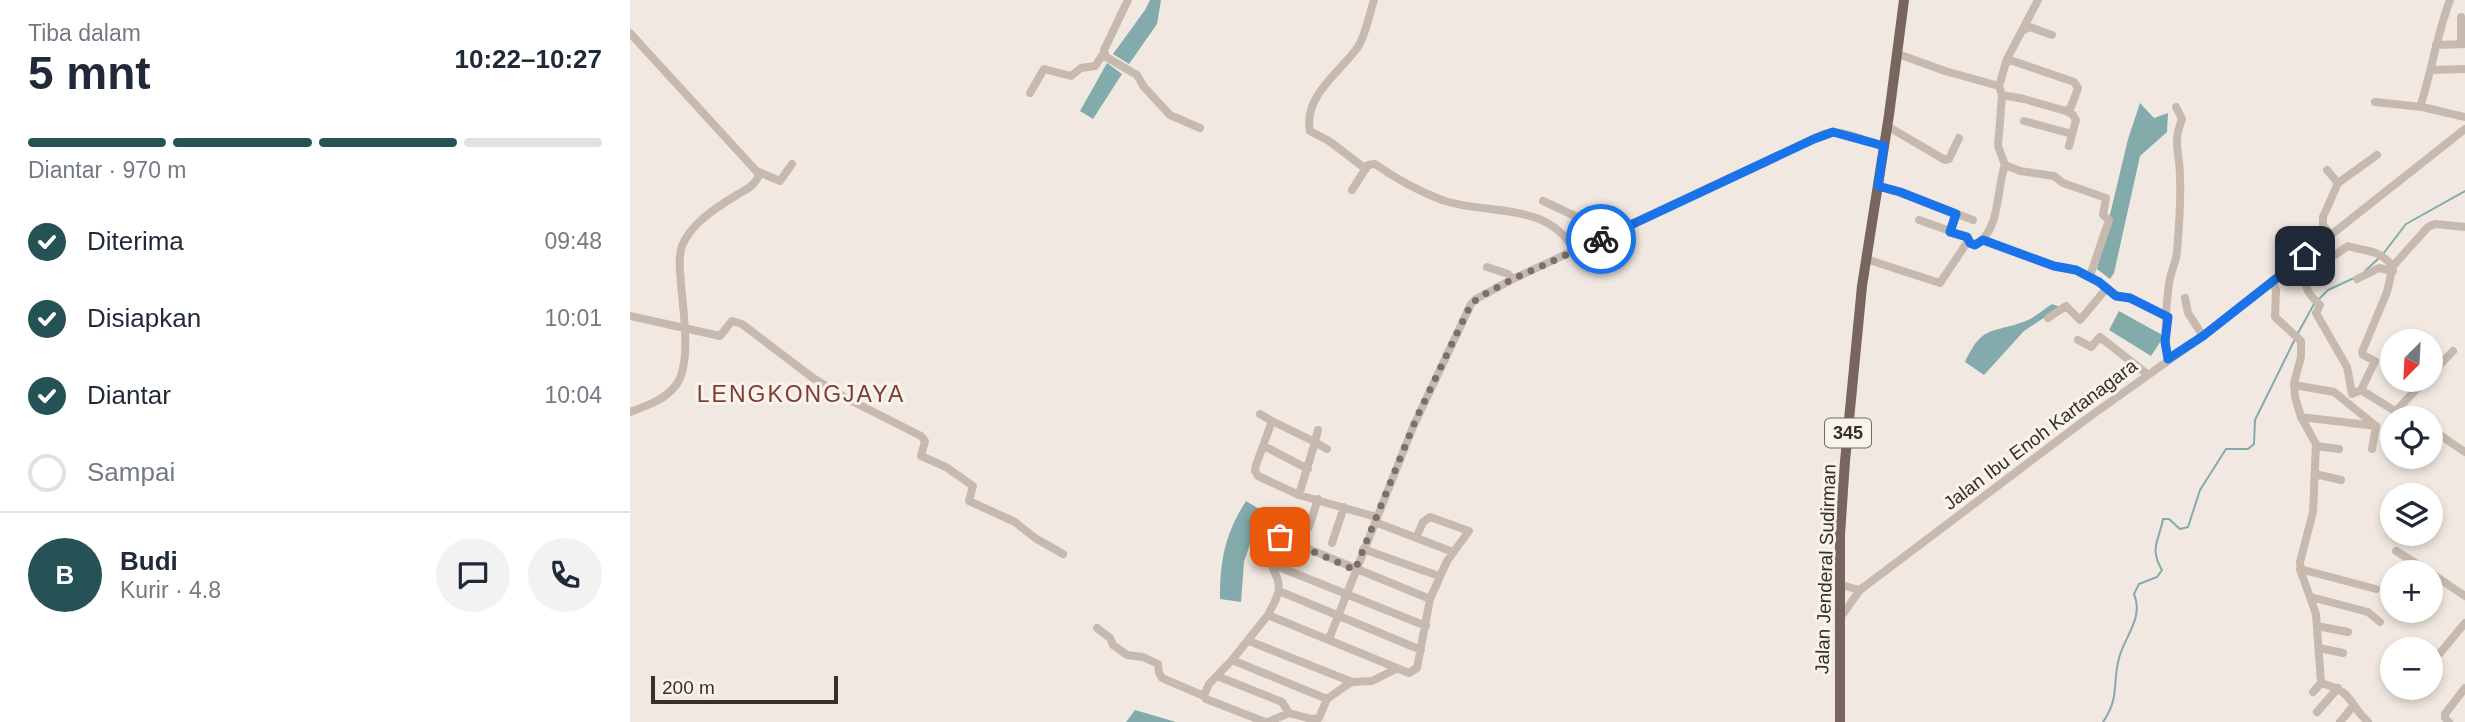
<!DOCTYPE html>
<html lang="id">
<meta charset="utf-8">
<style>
:root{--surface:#fff;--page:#f2f2f3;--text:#1f2937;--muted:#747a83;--line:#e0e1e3;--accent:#255355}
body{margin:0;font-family:Helvetica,sans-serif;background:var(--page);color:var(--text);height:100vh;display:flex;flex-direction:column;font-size:26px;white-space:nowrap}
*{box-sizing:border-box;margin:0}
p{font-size:23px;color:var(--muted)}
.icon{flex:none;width:38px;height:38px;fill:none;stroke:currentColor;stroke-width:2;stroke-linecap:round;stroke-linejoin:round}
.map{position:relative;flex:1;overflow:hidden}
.details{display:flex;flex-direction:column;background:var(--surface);width:630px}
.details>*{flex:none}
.needle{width:46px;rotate:204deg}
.controls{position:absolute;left:1750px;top:329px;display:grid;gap:14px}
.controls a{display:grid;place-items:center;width:63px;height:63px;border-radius:50%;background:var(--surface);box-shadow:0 4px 10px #0003;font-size:35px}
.scale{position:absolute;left:21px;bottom:18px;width:187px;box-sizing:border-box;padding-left:7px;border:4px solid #382f2b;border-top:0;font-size:19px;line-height:24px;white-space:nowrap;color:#382f2b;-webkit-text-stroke:5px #f9f3ed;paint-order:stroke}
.pin{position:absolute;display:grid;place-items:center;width:60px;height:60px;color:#fff;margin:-30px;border-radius:14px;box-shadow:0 4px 10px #0006}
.courier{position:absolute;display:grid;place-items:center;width:70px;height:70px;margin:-35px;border:5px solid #1a73e8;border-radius:50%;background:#fff;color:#222;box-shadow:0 2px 9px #0007}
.overview em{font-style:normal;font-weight:600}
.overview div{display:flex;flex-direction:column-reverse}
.overview{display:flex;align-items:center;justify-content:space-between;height:119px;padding:0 28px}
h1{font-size:46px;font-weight:600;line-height:52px}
.bar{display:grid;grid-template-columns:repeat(4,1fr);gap:10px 7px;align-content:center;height:84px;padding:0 28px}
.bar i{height:9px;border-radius:5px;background:var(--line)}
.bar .selected{background:var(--accent)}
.bar p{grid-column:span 4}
.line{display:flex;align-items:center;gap:18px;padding:0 28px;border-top:2px solid var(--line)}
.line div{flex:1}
.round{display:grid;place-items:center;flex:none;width:74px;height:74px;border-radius:37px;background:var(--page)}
ol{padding:0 28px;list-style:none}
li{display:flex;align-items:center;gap:21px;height:77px}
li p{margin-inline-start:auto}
li .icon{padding:7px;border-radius:50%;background:var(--accent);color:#fff;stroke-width:4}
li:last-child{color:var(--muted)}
li i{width:38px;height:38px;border:4px solid var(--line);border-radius:50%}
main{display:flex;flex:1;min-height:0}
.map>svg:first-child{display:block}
</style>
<main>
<section class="details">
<div class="overview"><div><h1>5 mnt</h1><p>Tiba dalam</p></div><em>10:22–10:27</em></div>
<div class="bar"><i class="selected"></i><i class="selected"></i><i class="selected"></i><i></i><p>Diantar · 970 m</p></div>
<ol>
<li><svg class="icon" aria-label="check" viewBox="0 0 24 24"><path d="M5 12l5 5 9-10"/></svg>Diterima<p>09:48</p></li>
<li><svg class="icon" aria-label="check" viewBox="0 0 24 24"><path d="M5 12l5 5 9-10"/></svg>Disiapkan<p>10:01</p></li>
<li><svg class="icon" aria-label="check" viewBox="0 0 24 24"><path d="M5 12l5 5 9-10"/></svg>Diantar<p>10:04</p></li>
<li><i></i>Sampai</li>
</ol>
<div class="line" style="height:126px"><b class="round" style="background:var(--accent);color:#fff">B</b><div><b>Budi</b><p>Kurir · 4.8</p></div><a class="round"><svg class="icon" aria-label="chat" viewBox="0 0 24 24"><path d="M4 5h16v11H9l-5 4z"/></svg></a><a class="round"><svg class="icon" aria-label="phone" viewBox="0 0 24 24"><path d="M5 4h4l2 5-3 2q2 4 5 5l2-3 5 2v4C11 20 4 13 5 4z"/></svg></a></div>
</section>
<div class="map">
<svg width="1835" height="722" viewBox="0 0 1835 722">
<rect width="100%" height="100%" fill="#f1e9e1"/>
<path fill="#83abab" d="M520,0H531L527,24L499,64L483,54L515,10Z
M477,63L492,74L463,119L450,111Z
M1510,103L1524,118L1538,113L1537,132L1510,156L1484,273L1480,279L1467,269L1498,139Z
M1422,304L1430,307L1394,331L1354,375L1335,362C1353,325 1359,334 1393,322C1403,319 1413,310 1422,304Z
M1489,311L1534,336L1521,356L1479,330Z
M616,501L631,510L614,562L611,602L590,599C590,560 595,534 616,501Z
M505,710L546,722H496Z"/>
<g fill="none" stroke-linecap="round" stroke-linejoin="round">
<path stroke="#83abab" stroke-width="2" d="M1753,254L1776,224L1835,191
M1735,271L1749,258
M1688,300L1698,290L1724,278
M1668,333L1684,304
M1473,722C1490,697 1482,685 1489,658C1495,636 1514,617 1504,594L1509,584L1527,577L1532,570C1519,548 1529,541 1533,519H1539L1550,529L1558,527L1570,490L1596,449H1618L1624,444L1625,420L1664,341"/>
<path stroke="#c8b9ae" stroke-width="8" d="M498,0L474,50L476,57L507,75L514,87L540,115L570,128
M1820,0C1807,34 1802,69 1791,104L1792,107L1835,117
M1392,31L1400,27L1422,35
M0,33L129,174C125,188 113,190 102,198C84,209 60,225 52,246C48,258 50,271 51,284C53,310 62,364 46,385C35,400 16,406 0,412
M1831,44V17
M1806,45L1835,44
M1268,54L1315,71L1369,86L1377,59L1408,0
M1801,70L1835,69
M400,93L414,69L441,76L451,68L465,66L474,53
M1372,95L1394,99L1436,111L1441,107L1448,88L1444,82L1377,59
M1745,102L1792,107
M1436,111L1443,115L1446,120L1439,146
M1394,121L1442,134
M1257,126L1315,160L1319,159L1329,138
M1375,165L1390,171L1424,176L1433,183L1476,198L1473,215L1479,220L1460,276
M736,169L699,141L680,131C673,96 710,72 728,47C736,34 739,15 744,0
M1697,170L1708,183
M129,172L150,181L162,164
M1248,186L1270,192L1343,220
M722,190L738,165L745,164C765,178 788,191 812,200C859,216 916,200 945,251
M913,201L956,221L991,229
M1289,220L1320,231L1327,214
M1320,231L1338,238L1340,243
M1701,235L1693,225V217L1708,183L1747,155
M1353,240L1424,266L1446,270L1469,282L1486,296L1500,298L1538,317
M1682,250L1689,254L1705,255L1718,246C1740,253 1746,248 1763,266L1757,292L1732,352L1733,355L1745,361L1731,390
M1675,256C1681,282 1666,283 1690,305L1686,313L1717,367L1722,394L1731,390L1776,418
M1236,259L1310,283L1336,244L1340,243L1345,245C1371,231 1366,189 1375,165L1368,146L1372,95L1369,86
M1763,266L1798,227L1805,224L1835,227
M857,267L878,274L883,279
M1727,279L1749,268L1763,271
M1642,282L1646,290L1645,317L1671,341V357L1664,383L1665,397L1671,417L1686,444L1683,512L1670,562L1671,572L1686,614L1691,683C1724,692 1717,702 1738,722
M1555,298L1558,313L1573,336
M0,316L90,336L102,321L112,324L183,378L214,397L291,436L295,441L291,456L316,467L343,486L339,501L385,522L405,538L433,554
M1418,318L1436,306L1450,320L1476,289
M1448,340L1461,347L1470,337L1517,374
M1538,359C1534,339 1536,304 1539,284C1540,273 1546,263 1547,252C1549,228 1551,202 1550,177C1550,152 1542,145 1552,119L1546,107
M1801,374L1823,351
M1664,385L1704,392L1746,426L1671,417
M1766,411L1795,380
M630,414L642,421
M1801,429L1835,452
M688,430L685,442L697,449
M634,446L678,469
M1686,446L1709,449
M1742,449L1746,426
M1685,474L1711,480
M669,495L685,442L642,421L626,465L625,471L628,476L669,495L746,517
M745,522L823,552
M679,527L688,499
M702,543L714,507
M733,549L809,576
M1766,551L1800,572
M639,563L796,626
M1670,569L1746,589
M1801,573L1835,596
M1211,585L1230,590
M649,591L791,650
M1681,597L1738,612L1750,622
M638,615C641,608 646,601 648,593C653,576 634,564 638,543L647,536L800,599
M1210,618L1230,590L1455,420L1573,336L1835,129
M1687,626L1718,632
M467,628L480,638L483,645L497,655L513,657L528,664L529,673L532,678L574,696
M699,639L783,427L841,304L846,299L883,279L1194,134C1214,129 1234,141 1254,146
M619,641L722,682
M1689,648L1713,653
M1810,653L1835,623
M602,660L697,699
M587,676L652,702L659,713
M1683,692L1691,683
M1687,712L1708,688
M635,722L576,699L574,696L579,684L602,660L638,615L779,673L787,668L800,599L817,561L839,531L800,517L793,522L786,538
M638,722L659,713L682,719L689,718L697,699L717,685L722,682L742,681L766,669
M1710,722L1724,705
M1819,722L1815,718V714L1835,688"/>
<path stroke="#78665e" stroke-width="10" d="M1210,722V535L1215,461L1232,286L1259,115L1274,0"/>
</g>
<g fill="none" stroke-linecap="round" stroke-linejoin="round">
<path stroke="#79706b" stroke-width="7" stroke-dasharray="0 12.6" d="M650,537L725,570L786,419L841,304L851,296L883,279L971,239"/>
<path stroke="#1a73e8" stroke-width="9" d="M971,239L1184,139L1203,132L1254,146L1248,186L1270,192L1326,214L1320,232L1337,237L1340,243L1345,245L1353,240L1424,266L1446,270L1469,282L1486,296L1500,298L1538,317L1535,342L1538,359L1573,336L1675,256"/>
</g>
<g text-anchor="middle" stroke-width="6" stroke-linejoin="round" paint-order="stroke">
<rect fill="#f9f3ed" stroke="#726a65" stroke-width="2" x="1195" y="418.5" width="46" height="29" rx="5"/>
<g font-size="18" font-weight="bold" fill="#382f2b">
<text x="1218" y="439">345</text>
</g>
<g font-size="19" fill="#382f2b" stroke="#f9f3ed">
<text transform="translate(1410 434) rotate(-37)" y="7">Jalan Ibu Enoh Kartanagara</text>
<text transform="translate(1195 569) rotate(-88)" y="7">Jalan Jenderal Sudirman</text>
</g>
<g font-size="23" letter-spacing="2" fill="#7e3e2d" stroke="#f9f3ed">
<text x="171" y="402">LENGKONGJAYA</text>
</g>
</g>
</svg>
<div class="controls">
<a><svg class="needle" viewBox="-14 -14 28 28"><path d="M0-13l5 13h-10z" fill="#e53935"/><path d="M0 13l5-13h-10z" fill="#747a83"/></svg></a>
<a><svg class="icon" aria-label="locate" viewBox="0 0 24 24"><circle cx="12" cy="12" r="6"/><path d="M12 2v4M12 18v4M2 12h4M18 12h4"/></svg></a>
<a><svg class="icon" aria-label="layers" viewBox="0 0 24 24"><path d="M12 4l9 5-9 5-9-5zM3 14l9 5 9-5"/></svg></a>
<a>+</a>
<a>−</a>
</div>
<div class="scale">200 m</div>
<div class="pin" style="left:650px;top:537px;background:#ea580c"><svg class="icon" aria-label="bag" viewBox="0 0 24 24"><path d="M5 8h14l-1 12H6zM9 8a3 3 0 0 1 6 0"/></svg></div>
<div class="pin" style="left:1675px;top:256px;background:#1f2937"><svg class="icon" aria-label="home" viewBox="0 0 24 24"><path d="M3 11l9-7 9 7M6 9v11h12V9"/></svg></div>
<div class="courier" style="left:971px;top:239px"><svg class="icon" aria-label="bike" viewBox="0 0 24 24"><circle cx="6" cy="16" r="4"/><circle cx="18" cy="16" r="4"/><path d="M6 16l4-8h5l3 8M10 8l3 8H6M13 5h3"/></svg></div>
</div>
</main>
